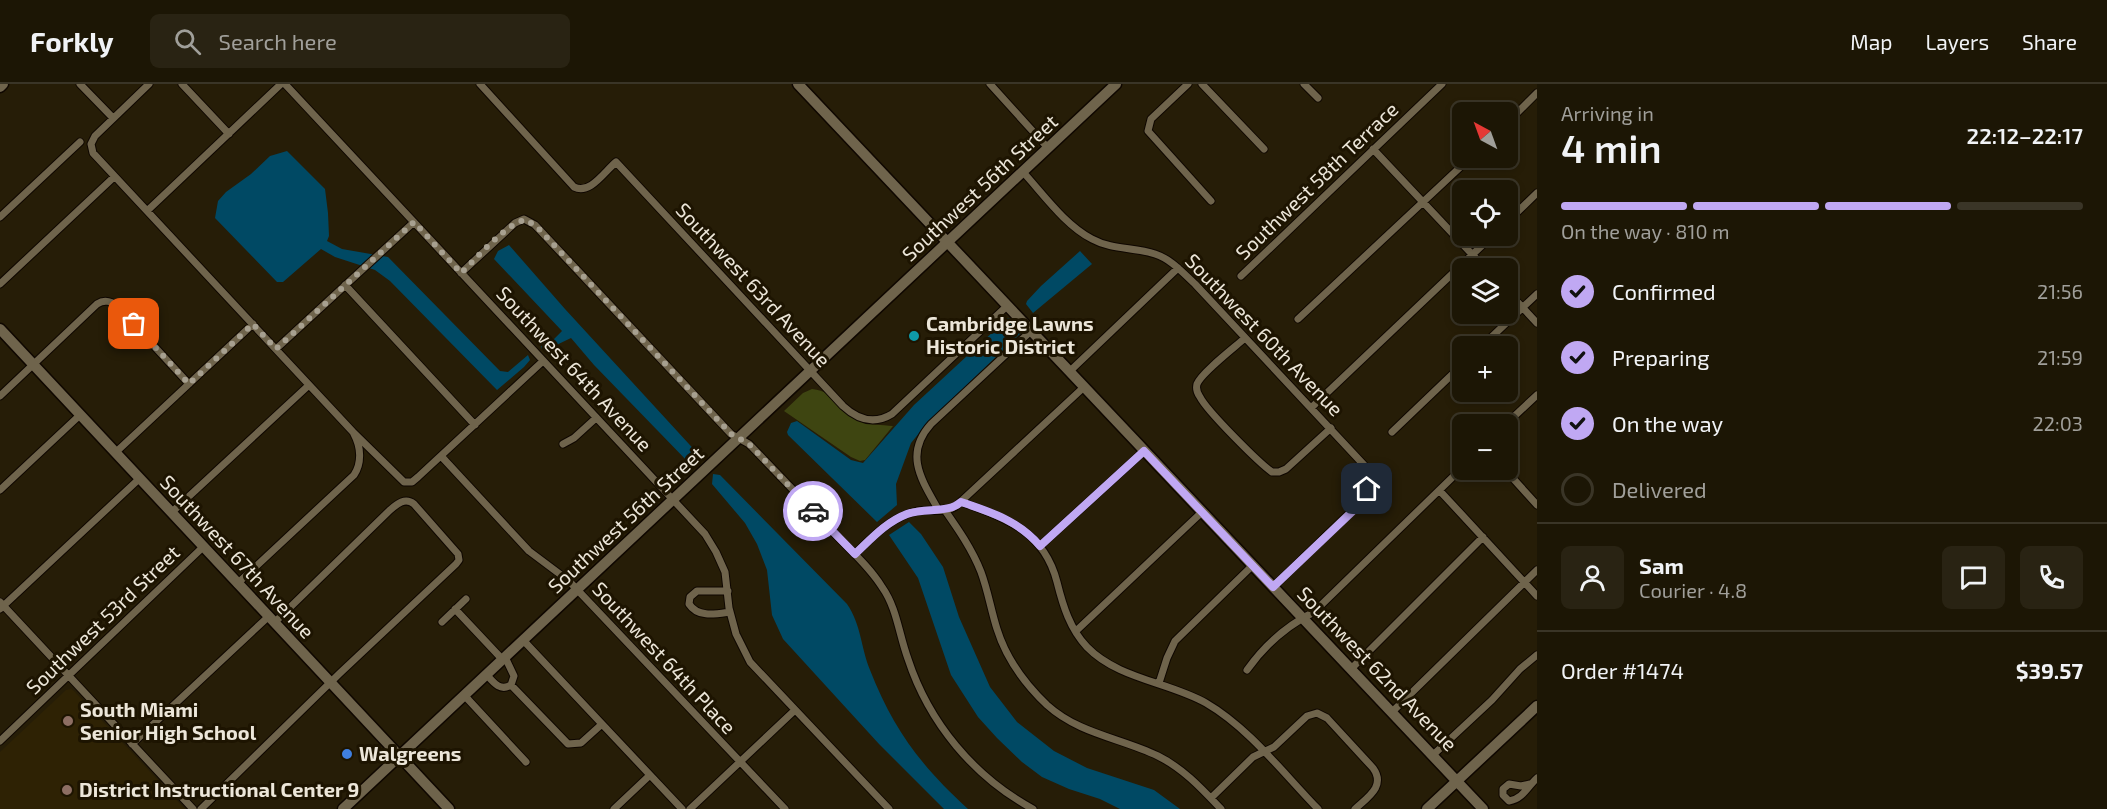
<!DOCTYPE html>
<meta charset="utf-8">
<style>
:root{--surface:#1c1605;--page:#292313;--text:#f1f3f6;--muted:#a09f9a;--line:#3a3527;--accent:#c0a8f3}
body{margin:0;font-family:"Exo 2",sans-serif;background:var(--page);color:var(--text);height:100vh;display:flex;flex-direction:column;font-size:22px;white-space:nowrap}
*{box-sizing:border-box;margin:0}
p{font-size:20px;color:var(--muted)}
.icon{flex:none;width:33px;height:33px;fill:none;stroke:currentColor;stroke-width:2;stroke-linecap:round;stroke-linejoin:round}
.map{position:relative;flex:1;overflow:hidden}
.sheet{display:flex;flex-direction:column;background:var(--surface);width:570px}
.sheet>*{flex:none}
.needle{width:39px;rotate:319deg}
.buttons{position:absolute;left:1452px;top:18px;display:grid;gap:12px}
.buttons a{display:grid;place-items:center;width:66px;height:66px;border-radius:9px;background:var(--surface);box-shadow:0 3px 9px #0003,0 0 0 2px var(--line);font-size:30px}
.pin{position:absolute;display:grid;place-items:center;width:51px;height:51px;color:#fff;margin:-26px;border-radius:12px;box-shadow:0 3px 9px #0006}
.courier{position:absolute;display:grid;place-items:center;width:60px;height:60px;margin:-30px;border:4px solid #c0a8f3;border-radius:50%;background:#fff;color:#222;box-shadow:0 2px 8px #0007}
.head em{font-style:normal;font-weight:600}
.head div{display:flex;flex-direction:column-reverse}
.head{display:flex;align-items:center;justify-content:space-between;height:102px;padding:0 24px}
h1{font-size:39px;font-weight:600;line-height:45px}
.bar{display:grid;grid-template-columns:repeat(4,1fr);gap:9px 6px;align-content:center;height:72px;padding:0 24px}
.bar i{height:8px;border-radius:4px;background:var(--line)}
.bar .current{background:var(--accent)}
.bar p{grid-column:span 4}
.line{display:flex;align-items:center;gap:15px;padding:0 24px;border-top:2px solid var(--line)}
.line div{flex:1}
.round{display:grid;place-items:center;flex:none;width:63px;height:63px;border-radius:9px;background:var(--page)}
ol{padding:0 24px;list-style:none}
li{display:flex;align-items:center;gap:18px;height:66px}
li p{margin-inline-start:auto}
li .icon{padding:6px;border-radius:50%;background:var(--accent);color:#111;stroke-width:4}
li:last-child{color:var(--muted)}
li i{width:33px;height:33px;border:3px solid var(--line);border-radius:50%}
header{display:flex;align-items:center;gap:36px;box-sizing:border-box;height:84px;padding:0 30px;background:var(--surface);border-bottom:2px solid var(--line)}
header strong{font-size:28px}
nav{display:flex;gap:33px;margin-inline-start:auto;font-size:21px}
.search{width:420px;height:54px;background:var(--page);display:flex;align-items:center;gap:15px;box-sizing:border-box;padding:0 21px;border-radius:9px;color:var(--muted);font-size:22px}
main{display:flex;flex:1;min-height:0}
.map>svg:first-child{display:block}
</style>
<header>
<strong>Forkly</strong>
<div class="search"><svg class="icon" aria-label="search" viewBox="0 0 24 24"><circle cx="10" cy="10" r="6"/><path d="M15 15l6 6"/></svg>Search here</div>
<nav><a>Map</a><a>Layers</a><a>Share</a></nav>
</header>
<main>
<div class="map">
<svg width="1537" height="725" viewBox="0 0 1537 725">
<rect width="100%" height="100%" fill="#261d07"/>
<path fill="#2e2204" d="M71,605L74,607L185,725H0V668L66,606Z"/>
<path fill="#3e4511" d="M812,305C838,308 839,328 859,337C869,341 882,341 893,342L865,376L860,377L851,373L784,327L803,309Z"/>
<path fill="#004964" d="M287,67L325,105L328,129L329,152L327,157L342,165L388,173L500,287L508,288L528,271L530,276L524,283L497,306L390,197L375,186L335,173L321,165L283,198H277L215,134L218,117L226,108L251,90L270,72Z
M509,161L565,225L700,372L701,378L694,382L690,380L594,281L571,254L546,266L542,265L541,262L551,258L562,247L494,175L498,167Z
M1080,167L1092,180L1033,229L1026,220L1027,217L1041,202Z
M1008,234H1011L1022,248L929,337L911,359L896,400L897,421L877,438L788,351L787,348L791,339L797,337L851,376L863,379L914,321Z
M713,390L720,391L847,520C861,540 861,564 870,586C893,645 921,682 968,725H944L879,660L783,555L772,531L767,486L757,460L745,439L712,400Z
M909,438L921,450L943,483L959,533L990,603L1017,638L1054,667L1087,684L1154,706L1180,725H1120L1100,715L1069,705L1042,693L1022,678L997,654L978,633L951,591L918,494L889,451Z"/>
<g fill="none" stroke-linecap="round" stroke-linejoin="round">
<g stroke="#0f0700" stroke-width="9">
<path id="street" d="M80,0L113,34
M149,0L95,52L91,60L93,69L353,348L404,398H412L418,393L543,277
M182,0L229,50
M285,0L705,450L716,468L725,488L729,524L736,550L750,578L889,725
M480,0L574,103C590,111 604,88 616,78L843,322C858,336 874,341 892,330L1007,222
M990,0L1048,64
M1188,0L1151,35L1148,47L1211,117
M1202,0L1264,65
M1304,0L1318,14
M1508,38L1537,9
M1373,65L1485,184
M1023,88C1044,111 1065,141 1092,155C1112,166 1134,163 1155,170C1171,175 1183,189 1195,200L1364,381C1369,393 1369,405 1362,417L1273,503
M147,127L281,0
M0,133L80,58
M1508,137L1537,109
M461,189L515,139L524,135L535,141L731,350L749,360C777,389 806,419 834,449C850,466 869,482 882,503C897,524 899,551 908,575C929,639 974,693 1033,725
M1241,192L1442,0
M0,200L114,93
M345,201L475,341
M1508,208L1537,239
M1298,235L1470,74
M1245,254C1235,263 1201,289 1197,300C1196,304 1197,309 1200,313C1207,327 1259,379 1272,388H1279L1286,385L1331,344
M1482,262L1537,210
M276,265L414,138
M1069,288L1178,184
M0,312L97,220C105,215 111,217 118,223L189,300
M1311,324L1492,152
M1506,340L1537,311
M1392,348L1462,281
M563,360L574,354L596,334
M115,369L253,240
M441,372L529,467L569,497L785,725
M1509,390L1537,421
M0,406L80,331
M1440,407L1537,512
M961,418C1006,434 1044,447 1057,498C1063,522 1070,545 1087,563C1118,595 1169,598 1206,619C1249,644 1283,689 1318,725
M938,425C921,395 904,370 931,340L1031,247
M944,425C958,445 972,465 981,488C988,507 991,526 997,545C1006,574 1025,600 1047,621C1079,650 1121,654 1158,672C1184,685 1202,705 1221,725
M171,429L309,301
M1040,462L1144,367
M855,470C873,452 892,432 918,427C930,425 946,429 956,422L1084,303
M237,500L354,391C362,379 361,363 354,350
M728,507H697L690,513L689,520C698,534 716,530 730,528
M0,518L193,725
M0,525L139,395
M455,525L502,575
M442,538L466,515
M1076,547L1202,428
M523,556L682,725
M505,573L514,592L511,601
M1351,585L1483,453
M1247,586C1264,562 1288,541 1314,528L1462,384
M486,590C493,598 500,608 511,601
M1159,599L1167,574L1175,557L1253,481
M511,601L568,660L581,659L602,640
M464,611L526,678
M1392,628L1537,486
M0,657L203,463
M132,660L268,533
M1433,671L1492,616L1520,585L1537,571
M1530,700L1521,702L1509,700L1503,705V711L1509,717C1523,715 1528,702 1537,694
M1211,714L1253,673L1274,663L1307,632L1317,629L1327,634L1373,684C1386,702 1368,713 1355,725
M201,725L339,590L456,480L459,476L458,470L414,420C405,413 397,420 390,426L274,539
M614,725L650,691
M690,725L795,626"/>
</g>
<g stroke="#0f0700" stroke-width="13">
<path id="secondary" d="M798,0L1483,725
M0,3L3,0
M0,245L449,725
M343,725L1116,0
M1427,725L1537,622"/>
</g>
<use href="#street" stroke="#6f644c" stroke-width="7"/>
<use href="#secondary" stroke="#6f644c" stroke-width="10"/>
</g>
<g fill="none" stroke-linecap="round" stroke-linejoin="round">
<path stroke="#a7a090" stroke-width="6" stroke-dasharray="0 10.8" d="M134,240L189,300L253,240L276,265L414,138L461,189C475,176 509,136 527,136L538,144L731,350L749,360L813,427"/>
<path stroke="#c0a8f3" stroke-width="8" d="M813,427L855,470C871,455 886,438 907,430C926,423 947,430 961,418C991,428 1019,437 1040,462L1144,367L1273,503L1357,423L1364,414L1367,405"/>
</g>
<circle fill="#0f9aa8" stroke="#1d1401" stroke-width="2" cx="914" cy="252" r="6"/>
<g fill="#8d6e63" stroke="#1d1401" stroke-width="2">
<circle cx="68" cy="637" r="6"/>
<circle cx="67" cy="706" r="6"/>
</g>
<circle fill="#3f7fe0" stroke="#1d1401" stroke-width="2" cx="347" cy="670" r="6"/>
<g text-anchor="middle" stroke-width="6" stroke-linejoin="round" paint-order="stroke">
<g font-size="20" fill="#ece6d9" stroke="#1d1401">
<text transform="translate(1317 97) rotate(-44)" y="7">Southwest 58th Terrace</text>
<text transform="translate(980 104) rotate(-43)" y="7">Southwest 56th Street</text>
<text transform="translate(753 201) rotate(47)" y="7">Southwest 63rd Avenue</text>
<text transform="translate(1264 251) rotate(46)" y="7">Southwest 60th Avenue</text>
<text transform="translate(574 285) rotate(47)" y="7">Southwest 64th Avenue</text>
<text transform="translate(626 436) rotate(-43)" y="7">Southwest 56th Street</text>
<text transform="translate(237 473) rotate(47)" y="7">Southwest 67th Avenue</text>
<text transform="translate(103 536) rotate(-44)" y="7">Southwest 53rd Street</text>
<text transform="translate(664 574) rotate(47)" y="7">Southwest 64th Place</text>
<text transform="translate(1377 585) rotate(46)" y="7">Southwest 62nd Avenue</text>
</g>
<g font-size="20" font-weight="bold" fill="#ece6d9" stroke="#1d1401" text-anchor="start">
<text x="926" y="247">Cambridge Lawns<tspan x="926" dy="23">Historic District</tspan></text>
<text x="80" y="633">South Miami<tspan x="80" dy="23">Senior High School</tspan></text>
<text x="359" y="677">Walgreens</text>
<text x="79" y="713">District Instructional Center 9</text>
</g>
</g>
</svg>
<div class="buttons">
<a><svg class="needle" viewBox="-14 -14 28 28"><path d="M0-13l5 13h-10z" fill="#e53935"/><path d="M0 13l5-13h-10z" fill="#a09f9a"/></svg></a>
<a><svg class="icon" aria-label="locate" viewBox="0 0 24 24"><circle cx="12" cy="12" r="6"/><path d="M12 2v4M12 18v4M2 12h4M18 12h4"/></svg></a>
<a><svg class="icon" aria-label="layers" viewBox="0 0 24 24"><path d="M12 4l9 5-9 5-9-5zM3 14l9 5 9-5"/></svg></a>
<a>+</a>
<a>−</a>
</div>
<div class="pin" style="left:134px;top:240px;background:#ea580c"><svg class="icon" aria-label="bag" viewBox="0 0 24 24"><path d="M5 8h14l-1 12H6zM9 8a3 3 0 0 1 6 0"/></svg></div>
<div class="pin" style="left:1367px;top:405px;background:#1f2937"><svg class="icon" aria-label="home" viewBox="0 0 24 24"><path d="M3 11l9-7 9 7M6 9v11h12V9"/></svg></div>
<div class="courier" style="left:813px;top:427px"><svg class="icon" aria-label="car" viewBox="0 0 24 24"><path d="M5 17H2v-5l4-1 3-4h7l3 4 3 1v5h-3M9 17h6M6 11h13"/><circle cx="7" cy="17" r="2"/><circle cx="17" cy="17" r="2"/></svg></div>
</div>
<section class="sheet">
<div class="head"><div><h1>4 min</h1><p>Arriving in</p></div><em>22:12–22:17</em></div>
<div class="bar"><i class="current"></i><i class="current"></i><i class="current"></i><i></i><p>On the way · 810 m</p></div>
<ol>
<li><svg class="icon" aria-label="check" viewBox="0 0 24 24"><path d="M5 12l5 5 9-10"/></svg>Confirmed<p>21:56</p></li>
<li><svg class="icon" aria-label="check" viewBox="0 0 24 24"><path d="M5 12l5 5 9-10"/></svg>Preparing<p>21:59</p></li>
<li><svg class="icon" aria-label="check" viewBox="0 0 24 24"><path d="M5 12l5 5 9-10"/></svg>On the way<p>22:03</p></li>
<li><i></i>Delivered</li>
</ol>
<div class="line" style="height:108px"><a class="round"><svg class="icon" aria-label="person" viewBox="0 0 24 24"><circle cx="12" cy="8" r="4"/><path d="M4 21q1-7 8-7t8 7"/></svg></a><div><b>Sam</b><p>Courier · 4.8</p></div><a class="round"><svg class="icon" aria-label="chat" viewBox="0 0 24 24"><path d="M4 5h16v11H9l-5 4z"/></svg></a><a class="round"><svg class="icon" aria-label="phone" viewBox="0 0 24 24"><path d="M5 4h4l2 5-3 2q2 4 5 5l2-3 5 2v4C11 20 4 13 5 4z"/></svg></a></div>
<div class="line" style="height:78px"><div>Order #1474</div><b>$39.57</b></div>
</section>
</main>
